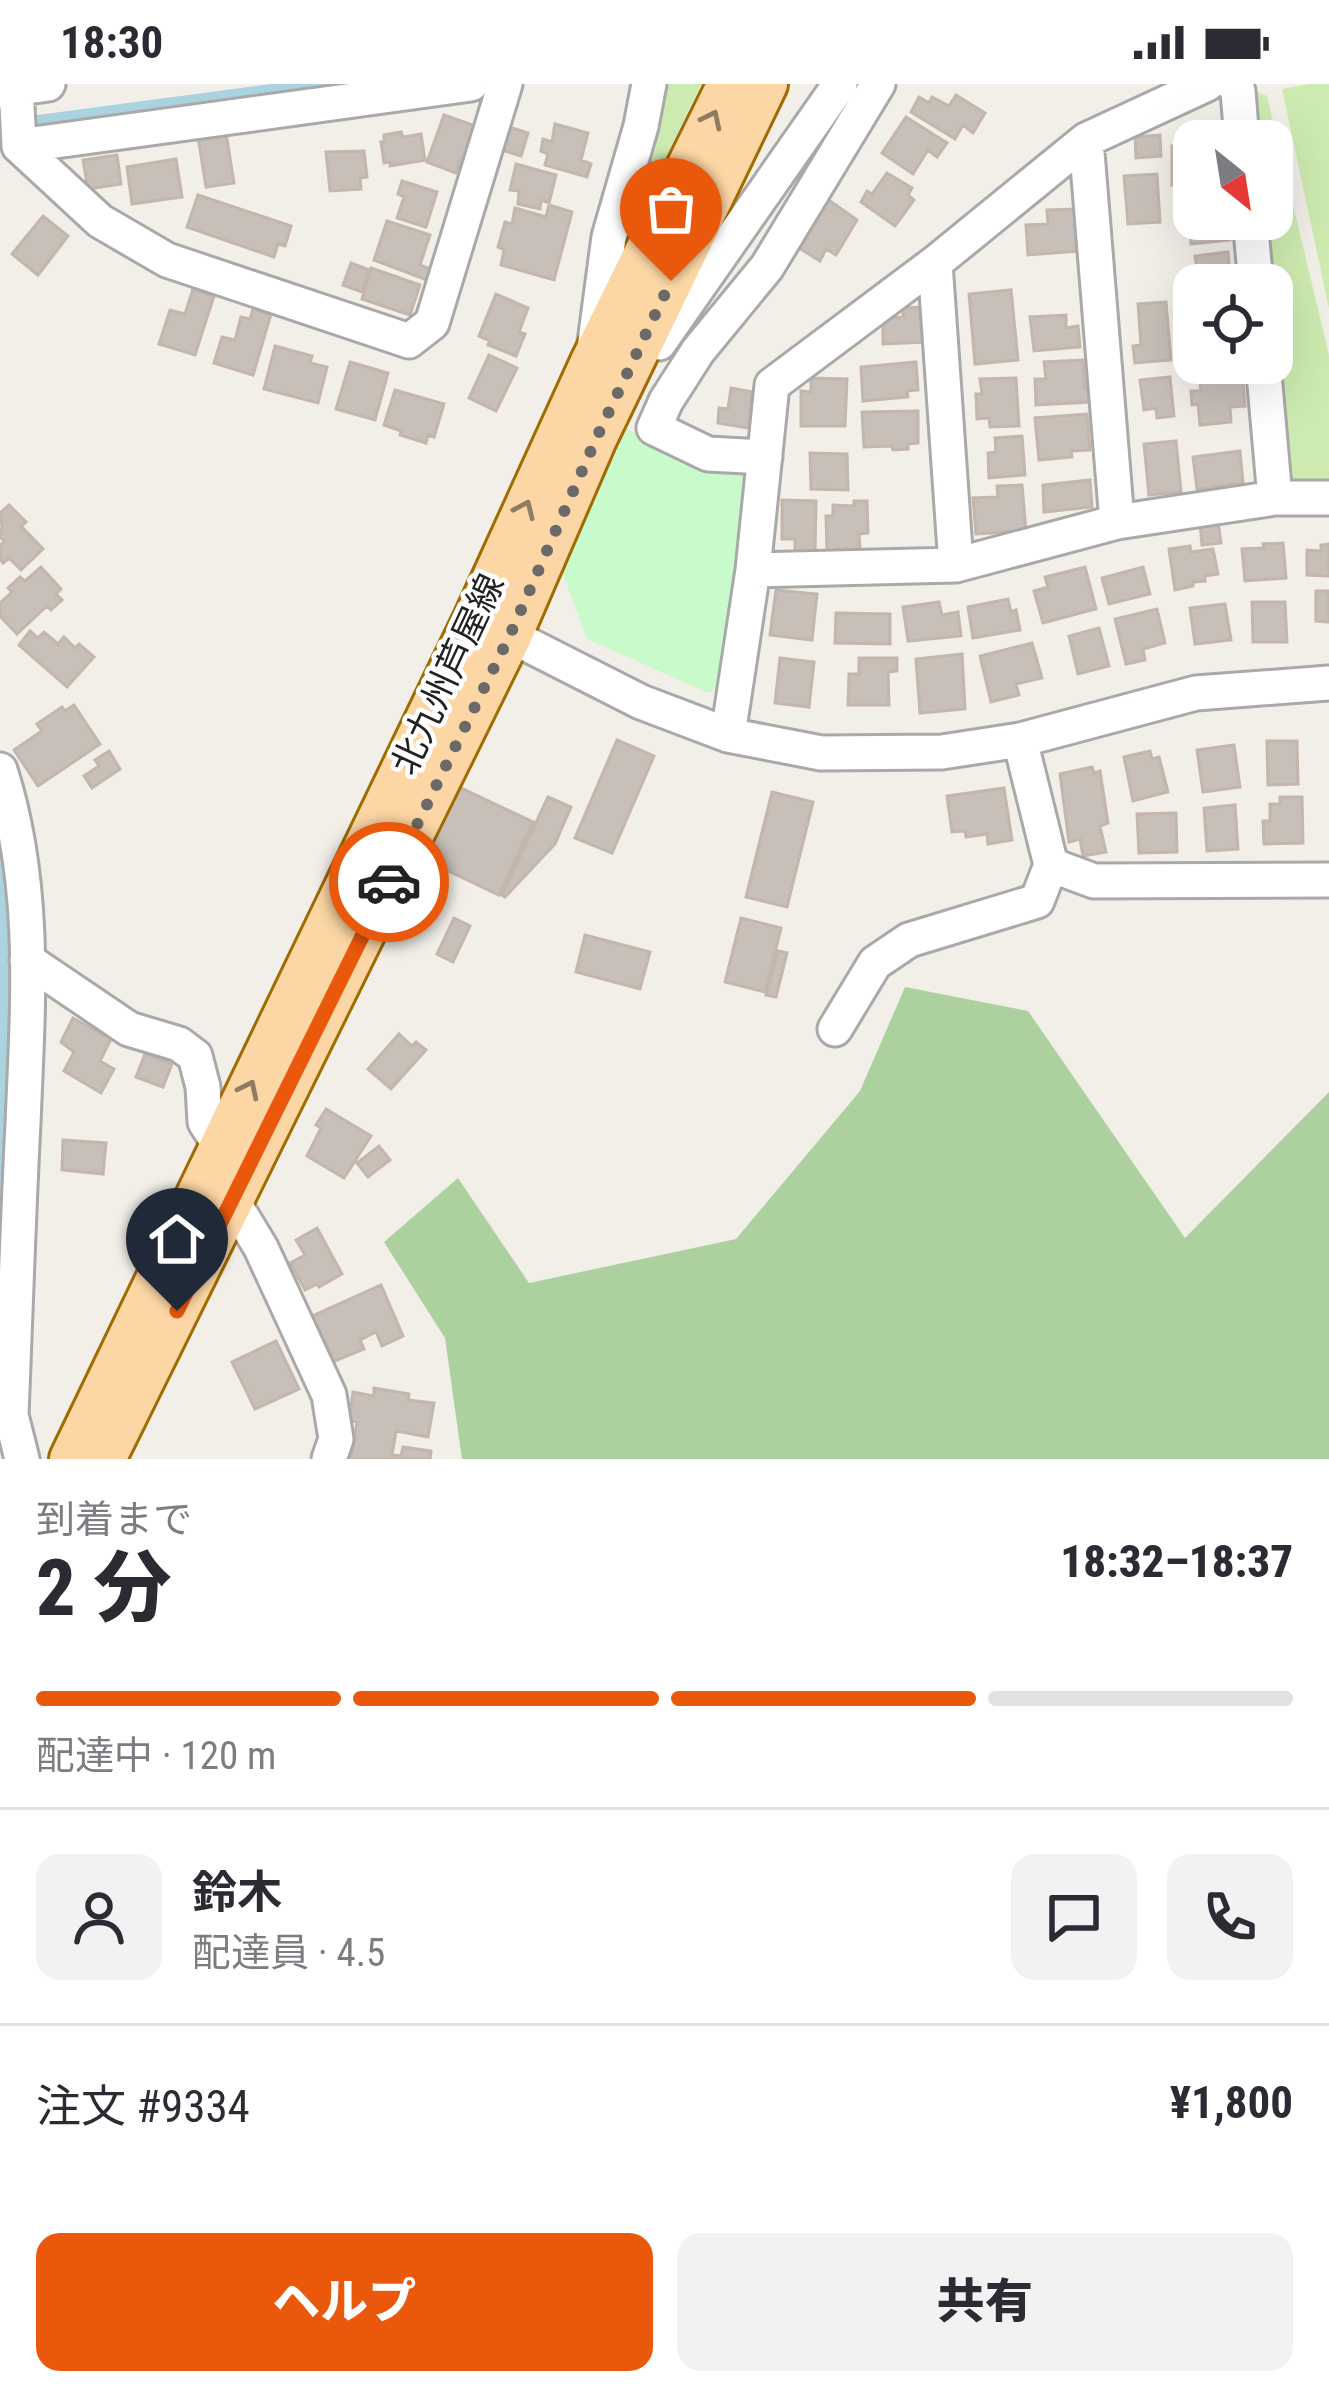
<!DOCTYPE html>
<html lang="ja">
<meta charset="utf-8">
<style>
:root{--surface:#fff;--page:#f2f2f3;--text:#2b2b33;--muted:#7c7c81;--line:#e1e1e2;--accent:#ea580c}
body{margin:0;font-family:"Roboto Condensed","Noto Sans JP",sans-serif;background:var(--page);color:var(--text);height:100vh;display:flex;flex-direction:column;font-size:45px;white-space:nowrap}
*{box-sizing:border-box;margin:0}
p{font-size:39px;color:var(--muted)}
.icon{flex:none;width:66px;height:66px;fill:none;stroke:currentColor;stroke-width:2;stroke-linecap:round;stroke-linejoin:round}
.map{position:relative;height:1375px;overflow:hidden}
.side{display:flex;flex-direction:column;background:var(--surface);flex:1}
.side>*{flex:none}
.needle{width:78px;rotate:150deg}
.tools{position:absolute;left:1173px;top:36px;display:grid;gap:24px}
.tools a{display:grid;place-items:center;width:120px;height:120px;border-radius:24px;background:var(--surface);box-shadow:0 12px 48px #0002;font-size:60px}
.pin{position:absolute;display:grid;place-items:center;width:102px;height:102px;color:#fff;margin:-123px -51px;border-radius:50% 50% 50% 0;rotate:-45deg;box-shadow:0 0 12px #0007}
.pin .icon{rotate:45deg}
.courier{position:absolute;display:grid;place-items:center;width:120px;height:120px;margin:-60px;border:9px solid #ea580c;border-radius:50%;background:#fff;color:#222;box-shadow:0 3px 15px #0007}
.headline em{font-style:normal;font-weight:800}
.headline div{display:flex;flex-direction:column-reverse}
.headline{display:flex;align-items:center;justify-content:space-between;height:204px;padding:0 36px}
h1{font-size:78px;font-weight:800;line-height:90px}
.bar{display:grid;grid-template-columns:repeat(4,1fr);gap:18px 12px;align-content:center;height:144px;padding:0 36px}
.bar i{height:15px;border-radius:9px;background:var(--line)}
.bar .current{background:var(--accent)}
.bar p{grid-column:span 4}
.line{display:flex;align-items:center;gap:30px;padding:0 36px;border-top:3px solid var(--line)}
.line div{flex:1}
.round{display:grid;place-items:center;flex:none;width:126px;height:126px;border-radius:24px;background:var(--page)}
.button{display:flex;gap:24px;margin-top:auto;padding:24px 36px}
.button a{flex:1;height:138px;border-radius:24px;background:var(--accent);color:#fff;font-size:48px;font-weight:800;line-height:138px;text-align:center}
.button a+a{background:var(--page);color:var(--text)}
.status{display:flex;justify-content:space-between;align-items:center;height:84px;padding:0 60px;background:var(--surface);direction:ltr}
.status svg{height:33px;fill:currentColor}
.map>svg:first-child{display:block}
</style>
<div class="status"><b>18:30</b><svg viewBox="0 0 49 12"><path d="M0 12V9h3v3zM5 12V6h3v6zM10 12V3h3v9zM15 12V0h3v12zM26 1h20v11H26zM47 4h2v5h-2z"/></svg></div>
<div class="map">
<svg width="1329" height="1375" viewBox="0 0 1329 1375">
<rect width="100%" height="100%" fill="#f2efe9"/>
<path fill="#cdebb0" d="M657,0H701L630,148L625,146Z
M1309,0H1329V225L1282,5Z
M1254,7L1267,12L1329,271V401H1290L1281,393C1275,307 1275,220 1263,135H1272V57H1258Z"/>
<path fill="#add19e" d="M905,903L1028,927L1185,1154L1329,1008V1375H462L445,1254L384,1158L458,1094L529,1199L736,1155L860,1007Z"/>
<path fill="#c8facc" d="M627,345L674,362L749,381L721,602L709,609L587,555L560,482Z"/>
<path fill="#aad3df" d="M271,0H355L0,48V36Z
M0,748L13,880L0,1273Z"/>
<path fill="#c7bfb8" stroke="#c4b6ab" stroke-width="3" d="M956,11L985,29L973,49L963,41L955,55L911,28L919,13L929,19L932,13L949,22Z
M444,31L478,43L465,79L460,77L456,89L427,78Z
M906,33L947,59L937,73L928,66L913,90L882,69Z
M555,40L588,49L581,76L591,80L587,93L545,81L548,70L541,67L543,55L552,58Z
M509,43L528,49L521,72L502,66Z
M401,48L403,53L421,50L425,76L390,82V78L384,79L381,58H384V51Z
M226,49L234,99L206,103L198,53Z
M1160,51L1161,72L1136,74L1135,53Z
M1194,61V99L1172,101V62Z
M364,67L367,93L360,94L361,105L330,107L326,68Z
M117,71L121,100L88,105L83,76Z
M176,75L182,113L132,120L127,83Z
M516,80L556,91L549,119L541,116L540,125L518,120L519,107L510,106Z
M887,89L912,104L908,111L914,116L895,142L861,118L867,107L872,110Z
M1157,90L1160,138L1128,140L1124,92Z
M402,97L437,108L426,143L397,134L404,113L398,110Z
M198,111L291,142L285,162L278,160L274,173L187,143Z
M823,112L857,136L836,171L826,165L820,177L793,160Z
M549,121L572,128L554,196L501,181L504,166L498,163L505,138L512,140L515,124L546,133Z
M1075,125L1077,167L1028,171L1026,141L1048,140L1047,126Z
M1189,127H1194V135H1224V140L1229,139L1230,156L1191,160Z
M43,132L68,152L38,191L12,170Z
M387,137L430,151L420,181L430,185L427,196L374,176Z
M1228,168L1231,201H1199L1195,172Z
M351,179L369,186L362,208L343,201Z
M371,184L420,201L410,231L362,215Z
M193,205L214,212L195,271L159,260L170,226L185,230Z
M1011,206L1018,276L975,280L969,210Z
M496,210L528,224L519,248L525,250L516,272L488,261L490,257L479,252Z
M1166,218L1171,276L1135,279L1133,262L1141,261L1138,220Z
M923,223L927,258L883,260V234L903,233V224Z
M253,225L271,230L253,291L214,279L222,253L235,256L241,233L250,235Z
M1066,231V244L1078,242L1080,263L1034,267L1030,233Z
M275,262L312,272L310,279L327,283L318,319L264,305Z
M489,271L517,284L496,327L469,314Z
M1083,276L1085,304L1090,303L1091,318L1036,321L1035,295H1046L1044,278Z
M350,278L388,289L375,336L336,325Z
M916,278L918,306L907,307L908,313L863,317L861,283Z
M1212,279H1230V287L1242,286L1245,322L1230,323L1231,338L1200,341L1198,320L1192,321L1191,307H1201L1199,290L1213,289Z
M1170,293L1174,332L1157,334L1156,324L1144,326L1140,296Z
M811,294L847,295L845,342H801V307L811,308Z
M1016,294L1019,342L990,343L989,334L977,335L976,310H982L980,295Z
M731,304L752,308L748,344L718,339L719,324L728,325Z
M395,306L444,320L434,353L428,351L426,359L400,351L401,347L384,341Z
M918,327V359L908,360V365L893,366L892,362L864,363L862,328Z
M1087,330L1090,366L1071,367L1072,373L1039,376L1035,334Z
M1022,352L1025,391L989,394L988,369L996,368L995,354Z
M1176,357L1181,408L1149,411L1144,360Z
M1240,367L1243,399L1197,405L1193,373Z
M810,369L847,370L848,406L811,405Z
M1090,396L1092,423L1044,428L1043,401Z
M1022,401L1026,447L976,450L973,414L998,413L997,402Z
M782,416L816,417L815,469L795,468V455H782Z
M854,417H867L868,449L859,450L860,466L827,467L826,432H833V421L854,422Z
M9,421L26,438L21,442L43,465L21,486L9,474L3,479L0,475V461L4,457L0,453L2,443L0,429Z
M1218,438L1221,459L1202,461L1200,439Z
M1283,459L1286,494L1245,497L1242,465L1264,464L1263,460Z
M1329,460V492L1307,491V466L1321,467V461Z
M1190,462L1191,468L1213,465L1218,490L1205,492V497L1193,498V502L1175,506L1169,465Z
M41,483L61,505L56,510L62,516L51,526L47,522L17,550L0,532V519L12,508L8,504L20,493L25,497Z
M1085,483L1096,525L1043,539L1034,507L1048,503L1045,493Z
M1143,483L1150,510L1109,520L1102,494Z
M776,506L817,510L812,556L770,551Z
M1316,507H1329V538L1316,537Z
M1008,515L1011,528L1016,526L1020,546L973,554L968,523Z
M939,518L942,531L958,528L961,552L908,557L903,523Z
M1252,518H1285L1287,558H1253Z
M1225,520L1231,556L1195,560L1190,524Z
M1157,525L1165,559L1143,565L1145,576L1126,580L1115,535Z
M836,529L890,530V560L835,559Z
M1099,544L1109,582L1078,590L1069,552Z
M30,547L38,554L44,548L58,560L64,553L75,564L79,560L94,573L67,603L19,561Z
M1032,559L1042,594L1016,600L1019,611L991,618L980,572Z
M962,570L965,625L920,629L916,575Z
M780,574L814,578L809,623L775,619Z
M859,574H897V587L888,588L889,621H848L849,590H859Z
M74,621L100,660L38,702L14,666L42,647L37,640L62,623L65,627Z
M617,656L654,672L612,769L575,754Z
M1267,657H1297L1298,700L1268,701Z
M1234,661L1240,703L1203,708L1197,666Z
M109,667L120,685L92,704L84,692L99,682L95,676Z
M1150,667L1152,675L1159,673L1168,708L1133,717L1124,673Z
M1092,683L1094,689L1100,687L1108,739L1100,742L1106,768L1083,772L1080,755L1069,758L1060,690Z
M455,701L533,738L499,811L423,775Z
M1004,704L1012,756L988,760L987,750L966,753L965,747L952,748L947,712Z
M772,708L813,718L787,823L746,813Z
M548,713L571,723L555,760L505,813L502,811Z
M1280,713H1302L1303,759L1264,760L1263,737H1270V720H1280Z
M1235,721L1238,765L1207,767L1204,724Z
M1176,729L1177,768L1139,769L1137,730Z
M454,834L470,842L453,878L437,870Z
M741,834L781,844L765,908L725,898Z
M585,851L650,868L640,905L576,888Z
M778,867L787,869L776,913L766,911Z
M73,934L111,955L100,977L114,985L101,1009L64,987L74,968L61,958Z
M399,950L412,962L416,958L426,966L391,1005L368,985Z
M145,970L172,980L163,1003L136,993Z
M326,1025L371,1052L344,1094L307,1072L321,1044L316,1041Z
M63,1056L106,1059L103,1090L62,1086Z
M379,1062L390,1076L368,1093L357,1079Z
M317,1144L342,1190L319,1203L317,1200L305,1206L290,1179L305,1171L296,1156Z
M381,1201L403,1252L382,1262L376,1248L360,1256L364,1265L330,1279L310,1233Z
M276,1257L299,1305L255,1325L232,1278Z
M374,1304L409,1310L408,1316L434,1319L428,1353L396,1347L392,1371L401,1372L403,1363L431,1367L430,1375H351L357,1338L349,1336L353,1308L374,1312Z"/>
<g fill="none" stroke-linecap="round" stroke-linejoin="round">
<g stroke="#a9a9a9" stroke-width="39">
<path id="minor" d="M16,0L19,62L100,137L167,176L409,257L432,239L505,0
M1233,0L1238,7L1242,57
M0,7L48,0
M1086,56L1117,438
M19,62L471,0
M1250,135L1256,201
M935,179L956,481
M595,258L609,153L641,42L649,0
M659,259L840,0
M1263,279L1275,414
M765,373L708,370L654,344L666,317L698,267L767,183L878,0
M753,486L956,481L1117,438L1275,414H1329
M493,543L641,618L728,651L821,669L942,668L1020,656L1196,609L1329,599
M728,651L753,486L772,301L935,179L1086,56L1207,0
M1020,656L1051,781L1094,797L1329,796
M0,686C37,801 28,919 23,1039C18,1136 15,1234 11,1331L22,1375
M27,876L129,945L179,960L195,972L203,1003L205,1038L221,1063
M835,945L875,879L909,856L1037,817L1051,781
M232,1116L261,1164L329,1311L336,1355L329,1375"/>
</g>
<g stroke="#a06b00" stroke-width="48">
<path id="major" d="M71,1375L475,535L592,278L729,0
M104,1375L510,552L595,355L766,0"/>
</g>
<use href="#minor" stroke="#fff" stroke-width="33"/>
<use href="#major" stroke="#fcd6a4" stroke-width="42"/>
</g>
<defs><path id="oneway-chevron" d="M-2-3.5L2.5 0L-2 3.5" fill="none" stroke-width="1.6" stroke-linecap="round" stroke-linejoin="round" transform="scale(3)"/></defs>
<g stroke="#8f7c63">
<use href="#oneway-chevron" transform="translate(712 35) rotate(-64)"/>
<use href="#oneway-chevron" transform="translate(525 425) rotate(-66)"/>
<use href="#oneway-chevron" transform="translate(249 1005) rotate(-64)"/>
</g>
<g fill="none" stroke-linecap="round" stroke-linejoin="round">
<path stroke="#6b6a68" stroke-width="12" stroke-dasharray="0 21.6" d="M389,798L510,551L596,355L671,197"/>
<path stroke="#ea580c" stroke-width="15" d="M177,1227L389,798"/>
</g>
<g text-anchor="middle" stroke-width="9" stroke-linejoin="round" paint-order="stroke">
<g font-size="36" fill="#222" stroke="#fff">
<text transform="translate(447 590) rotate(-65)" y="13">北九州芦屋線</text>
</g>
</g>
</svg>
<div class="tools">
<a><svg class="needle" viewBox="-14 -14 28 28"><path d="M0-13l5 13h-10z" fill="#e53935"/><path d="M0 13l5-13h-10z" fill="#7c7c81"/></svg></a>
<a><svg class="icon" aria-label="locate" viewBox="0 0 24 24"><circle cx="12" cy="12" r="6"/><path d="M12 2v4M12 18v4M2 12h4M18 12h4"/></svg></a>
</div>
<div class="pin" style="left:671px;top:197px;background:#ea580c"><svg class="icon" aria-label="bag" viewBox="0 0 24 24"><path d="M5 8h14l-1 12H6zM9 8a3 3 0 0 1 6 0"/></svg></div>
<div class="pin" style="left:177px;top:1227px;background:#1f2937"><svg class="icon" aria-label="home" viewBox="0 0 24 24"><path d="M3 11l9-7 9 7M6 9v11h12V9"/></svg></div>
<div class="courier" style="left:389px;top:798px"><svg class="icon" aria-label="car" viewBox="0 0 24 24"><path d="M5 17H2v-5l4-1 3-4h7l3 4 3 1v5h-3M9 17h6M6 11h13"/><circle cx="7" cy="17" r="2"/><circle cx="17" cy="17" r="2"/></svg></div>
</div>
<section class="side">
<div class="headline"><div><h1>2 分</h1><p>到着まで</p></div><em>18:32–18:37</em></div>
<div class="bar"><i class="current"></i><i class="current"></i><i class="current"></i><i></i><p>配達中 · 120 m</p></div>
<div class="line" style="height:216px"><a class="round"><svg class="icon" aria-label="person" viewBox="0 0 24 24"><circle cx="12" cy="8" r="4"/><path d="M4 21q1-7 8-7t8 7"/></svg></a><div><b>鈴木</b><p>配達員 · 4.5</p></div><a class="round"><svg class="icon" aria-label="chat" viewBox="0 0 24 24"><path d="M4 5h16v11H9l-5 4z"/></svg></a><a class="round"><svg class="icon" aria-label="phone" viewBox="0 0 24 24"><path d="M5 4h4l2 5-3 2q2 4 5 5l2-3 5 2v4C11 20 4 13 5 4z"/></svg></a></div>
<div class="line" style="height:156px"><div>注文 #9334</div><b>¥1,800</b></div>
<div class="button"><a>ヘルプ</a><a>共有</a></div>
</section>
